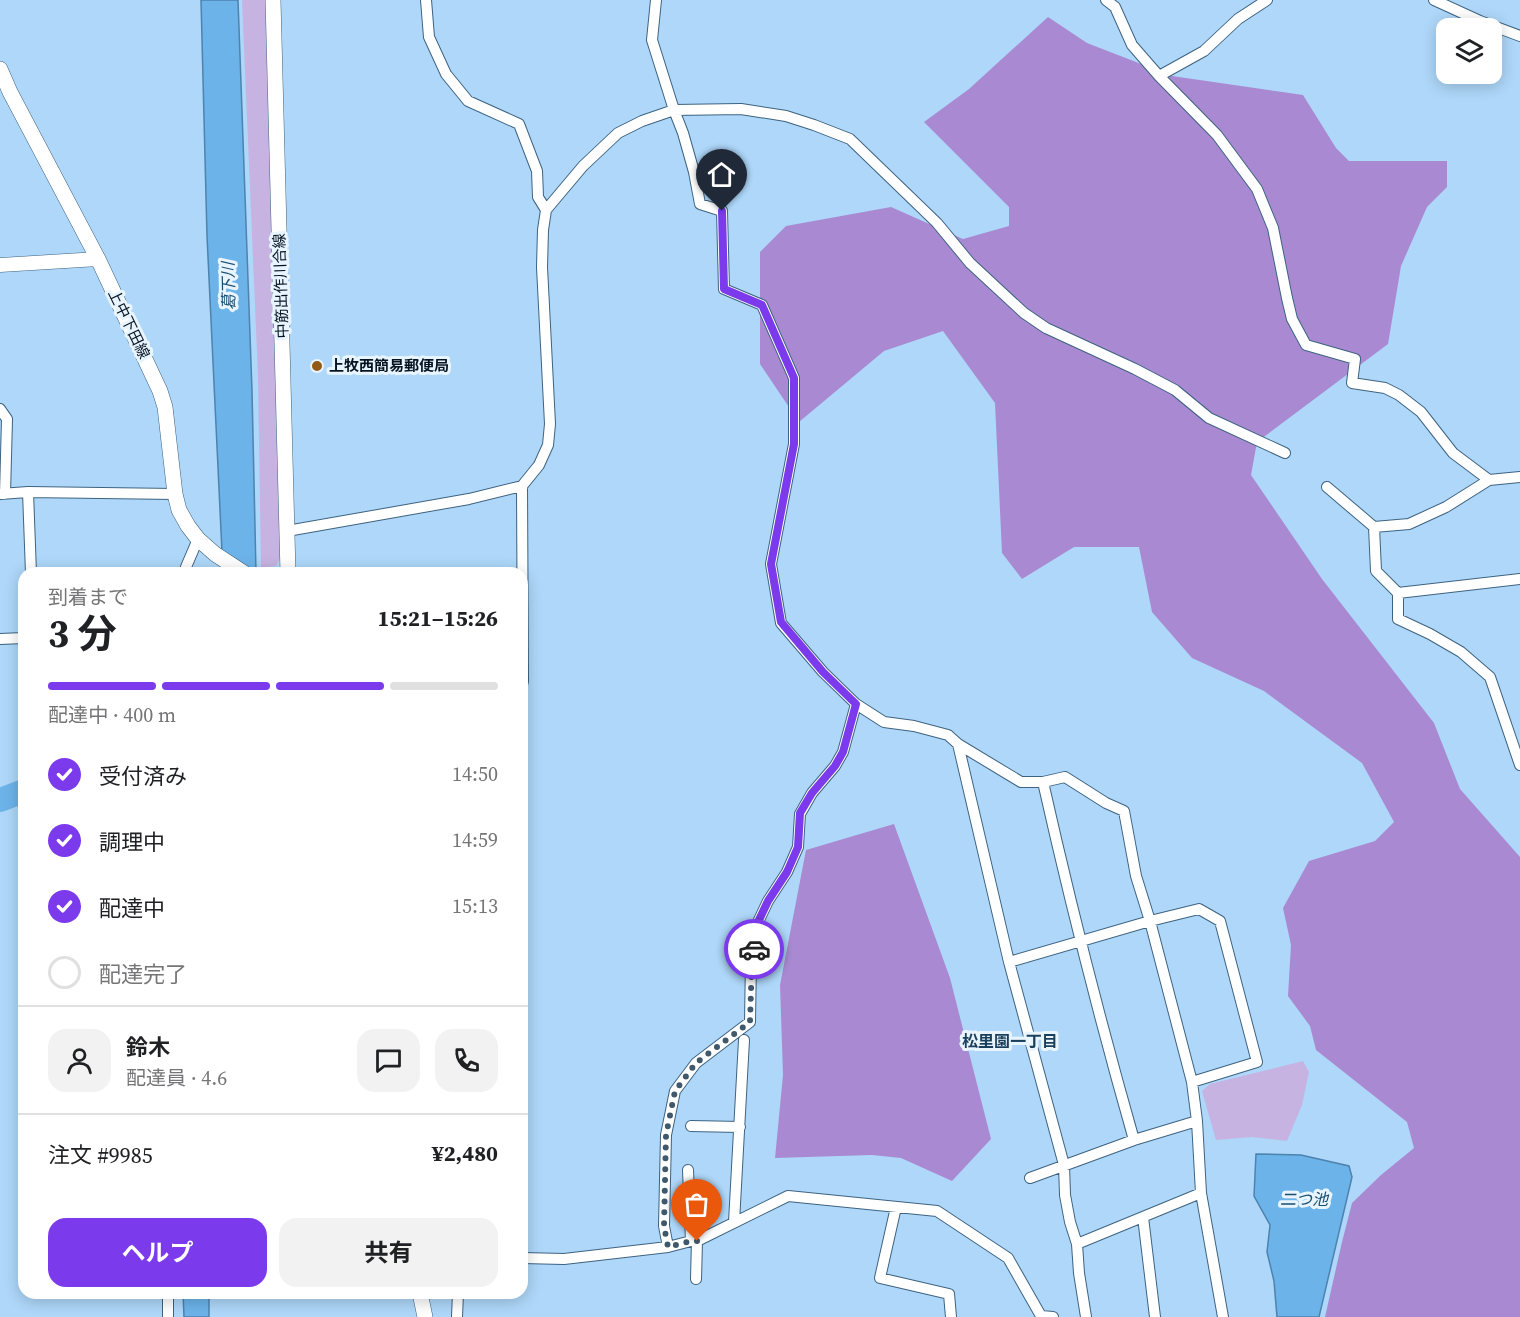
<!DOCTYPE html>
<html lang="ja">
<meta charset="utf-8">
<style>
:root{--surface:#fff;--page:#f2f2f2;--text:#202124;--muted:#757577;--line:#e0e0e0;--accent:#7c3aed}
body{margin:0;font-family:"Source Serif 4","Noto Sans JP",serif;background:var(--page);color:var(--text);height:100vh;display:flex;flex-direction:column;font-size:22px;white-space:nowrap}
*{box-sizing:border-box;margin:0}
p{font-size:20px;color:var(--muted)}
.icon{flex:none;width:33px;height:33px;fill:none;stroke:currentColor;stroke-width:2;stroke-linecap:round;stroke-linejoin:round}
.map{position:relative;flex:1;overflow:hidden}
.drawer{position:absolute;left:18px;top:567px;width:510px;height:732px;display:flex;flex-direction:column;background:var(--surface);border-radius:18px;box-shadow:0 3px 15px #0003}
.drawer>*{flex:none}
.controls{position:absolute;left:1436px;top:18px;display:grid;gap:12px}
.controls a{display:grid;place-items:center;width:66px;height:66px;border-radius:12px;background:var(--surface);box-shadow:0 3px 15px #0003;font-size:30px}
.pin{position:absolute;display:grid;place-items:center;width:51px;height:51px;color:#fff;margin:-62px -26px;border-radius:50% 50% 50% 0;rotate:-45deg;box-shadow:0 0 6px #0007}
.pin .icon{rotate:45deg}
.courier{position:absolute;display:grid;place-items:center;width:60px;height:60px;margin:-30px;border:4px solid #7c3aed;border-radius:50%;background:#fff;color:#222;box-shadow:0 2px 8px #0007}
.overview em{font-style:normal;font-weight:700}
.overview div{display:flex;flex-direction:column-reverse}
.overview{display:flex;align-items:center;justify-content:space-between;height:102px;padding:0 30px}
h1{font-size:39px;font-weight:700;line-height:45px}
.bar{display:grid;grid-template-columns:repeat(4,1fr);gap:9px 6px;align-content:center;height:72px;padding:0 30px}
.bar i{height:8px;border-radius:4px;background:var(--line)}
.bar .active{background:var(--accent)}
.bar p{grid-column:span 4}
.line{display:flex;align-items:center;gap:15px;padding:0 30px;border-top:2px solid var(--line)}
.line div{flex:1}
.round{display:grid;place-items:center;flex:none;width:63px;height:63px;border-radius:18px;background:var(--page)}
ol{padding:0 30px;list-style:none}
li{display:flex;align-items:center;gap:18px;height:66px}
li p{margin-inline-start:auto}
li .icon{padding:6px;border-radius:50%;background:var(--accent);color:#fff;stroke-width:4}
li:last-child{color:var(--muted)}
li i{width:33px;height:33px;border:3px solid var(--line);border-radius:50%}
.primary-button{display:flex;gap:12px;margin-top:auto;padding:12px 30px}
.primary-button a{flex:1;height:69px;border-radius:18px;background:var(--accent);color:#fff;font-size:24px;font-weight:700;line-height:69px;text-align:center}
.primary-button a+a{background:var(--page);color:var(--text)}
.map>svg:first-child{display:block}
</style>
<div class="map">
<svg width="1520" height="1317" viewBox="0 0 1520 1317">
<rect width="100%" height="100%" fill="#aed7f9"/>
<path fill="#c6b3e1" d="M242,0H268L283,552L276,566L261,568L258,376Z
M1303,1061L1309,1072L1302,1105L1287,1141L1252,1137L1216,1140L1202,1091L1210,1084Z"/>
<path fill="#a98ad2" d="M1048,17L1087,43L1172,76L1303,95L1336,148L1349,161H1447V187L1427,207L1401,266L1388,344L1257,442L1251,475L1322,579L1434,723L1460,789L1520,857V1317H1325L1342,1242L1352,1203L1381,1175L1414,1148L1407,1122L1316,1050L1310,1026L1288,996L1291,945L1283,908L1309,861L1375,841L1394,822L1362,763L1264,691L1192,658L1152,612L1139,547H1074L1022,579L1002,553L995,403L943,331L884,351L799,422L760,364V252L786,226L891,207L963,239L1009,226V207L924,122L969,89Z
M894,824L950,978L991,1139L952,1181L901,1158L872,1155L775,1158L783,1075L780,985L806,850Z"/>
<path fill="#6cb3ea" stroke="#4d83ad" stroke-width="1.5" d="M201,0H238L252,391L256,573H223L207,236Z
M1256,1154L1301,1155L1349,1166L1352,1177L1319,1317H1277L1274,1281L1267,1252L1270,1225L1254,1196Z
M183,1293H209V1317H184Z"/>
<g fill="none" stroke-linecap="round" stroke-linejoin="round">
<path stroke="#6cb3ea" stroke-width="24" d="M0,800L24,791"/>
<g stroke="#3d6380" stroke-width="12">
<path id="minor" d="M426,0L429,37L446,74L468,101L519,124L537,171L538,197L546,210
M656,0L652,40L674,110L683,133L694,172L700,204L722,211L724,289L762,305L794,378V444L771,564L781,623L823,672L856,704L884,722L914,726L948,735L958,744L1021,782H1043L1065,777L1106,803L1124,811L1136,876L1150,921L1192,1082L1197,1121L1201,1193L1223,1317
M1106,0L1115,7L1132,45L1159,76L1217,135L1257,189L1273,228L1287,298L1292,319L1306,345L1355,359L1352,383L1385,388L1399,395L1421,412L1453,453L1489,480
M1434,0L1480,21L1520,36
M1159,76L1204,51L1238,19L1267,0
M0,409L7,419L5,494
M522,486L523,681L522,685
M1327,487L1374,527L1409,524L1446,507L1489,480L1520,477
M28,492L31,573
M0,494L28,492L175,494
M1374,527L1376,571L1398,593V619L1430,634L1461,652L1490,677L1520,765
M287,531L469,499L522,486L539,465L548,445L550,424L542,267L543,230L546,210L583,166L618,133L642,121L674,110L741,109L786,116L814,125L850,139L937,223L970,263L1024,313L1046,328L1135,369L1175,390L1209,418L1285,453
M186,573V567L198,539
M1398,593L1520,579
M0,639L24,638
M958,744L1009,962L1064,1165L1065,1195L1070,1222L1077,1244L1079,1273L1086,1317
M1043,782C1070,902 1100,1021 1134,1140
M1009,962L1150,921L1199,909L1220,921L1257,1062L1192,1082
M691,1126L740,1127
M688,1170L691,1241
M1030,1178L1134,1140L1197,1121
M896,1207L880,1278L949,1294L951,1317
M1143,1217L1155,1317
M734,1222L744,1040
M1077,1244L1201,1193
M668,1247L664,1226L666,1135L675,1091L696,1063L750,1022L751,960L759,920L768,901L787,872L798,847L800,814L812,793L835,766L843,752L856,704
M522,1258L564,1259L668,1247L691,1241H697L788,1196L937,1211L1008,1258L1041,1316L1053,1317
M696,1279L697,1241
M168,1293V1317
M457,1317L458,1293"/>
</g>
<g stroke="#3d6380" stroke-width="15">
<path id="tertiary" d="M0,265L98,259"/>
</g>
<g stroke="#3d6380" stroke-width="16">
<path id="secondary" d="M273,0L288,573
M0,69L10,92L98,259L160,391L165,407L175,494L179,510L188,526L198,539L215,554L244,573
M420,1293L425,1317"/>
</g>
<use href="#minor" stroke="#fff" stroke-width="10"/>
<use href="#tertiary" stroke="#fff" stroke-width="14"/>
<use href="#secondary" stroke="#fff" stroke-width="15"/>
</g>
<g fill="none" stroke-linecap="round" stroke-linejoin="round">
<path stroke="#40586c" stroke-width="6" stroke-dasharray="0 10.8" d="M697,1241H691L668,1247L664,1226L666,1135L675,1091L696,1063L750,1022L752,960L754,949"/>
<path stroke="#7c3aed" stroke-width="8" d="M722,211L724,289L762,305L794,378V444L771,564L781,622L823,672L856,704L843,752L835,766L812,793L800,813L798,847L787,872L768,901L759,920L754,949"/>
</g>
<circle fill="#935916" stroke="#e8f4fe" stroke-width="2" cx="317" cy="366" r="6"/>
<g text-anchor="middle" stroke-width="6" stroke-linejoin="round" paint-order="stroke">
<g font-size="15" fill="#051420" stroke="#e8f4fe">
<text transform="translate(281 286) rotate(-92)" y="5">中筋出作川合線</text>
<text transform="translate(129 324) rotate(64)" y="5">上中下田線</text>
</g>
<g font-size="15" font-weight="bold" fill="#051420" stroke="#e8f4fe" text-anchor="start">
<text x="329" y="371">上牧西簡易郵便局</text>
</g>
<g font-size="16" font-style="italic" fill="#184d72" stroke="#e8f4fe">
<text transform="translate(228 286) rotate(-91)" y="6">葛下川</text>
<text x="1304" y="1205">二つ池</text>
</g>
<g font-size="16" font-weight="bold" fill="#1a3f5a" stroke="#e8f4fe">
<text x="1010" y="1047">松里園一丁目</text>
</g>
</g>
</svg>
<div class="controls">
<a><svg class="icon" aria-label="layers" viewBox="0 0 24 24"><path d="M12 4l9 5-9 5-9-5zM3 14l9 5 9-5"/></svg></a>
</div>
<div class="pin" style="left:697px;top:1241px;background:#ea580c"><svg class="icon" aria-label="bag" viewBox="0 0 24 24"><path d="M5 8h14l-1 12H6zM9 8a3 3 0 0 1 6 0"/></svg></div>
<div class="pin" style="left:722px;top:211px;background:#1f2937"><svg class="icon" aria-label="home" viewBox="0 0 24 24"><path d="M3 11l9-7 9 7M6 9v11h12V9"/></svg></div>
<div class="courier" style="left:754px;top:949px"><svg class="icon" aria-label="car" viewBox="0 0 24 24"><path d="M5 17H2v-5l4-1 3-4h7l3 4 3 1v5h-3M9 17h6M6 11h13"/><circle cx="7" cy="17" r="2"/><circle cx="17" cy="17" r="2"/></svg></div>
<section class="drawer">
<div class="overview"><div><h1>3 分</h1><p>到着まで</p></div><em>15:21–15:26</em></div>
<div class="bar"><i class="active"></i><i class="active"></i><i class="active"></i><i></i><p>配達中 · 400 m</p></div>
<ol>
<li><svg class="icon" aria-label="check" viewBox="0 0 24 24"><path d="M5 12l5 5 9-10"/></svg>受付済み<p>14:50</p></li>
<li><svg class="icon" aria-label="check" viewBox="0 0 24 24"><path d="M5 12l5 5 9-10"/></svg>調理中<p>14:59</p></li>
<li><svg class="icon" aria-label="check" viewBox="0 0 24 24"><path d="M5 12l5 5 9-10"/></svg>配達中<p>15:13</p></li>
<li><i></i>配達完了</li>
</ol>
<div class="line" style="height:108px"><a class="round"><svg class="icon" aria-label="person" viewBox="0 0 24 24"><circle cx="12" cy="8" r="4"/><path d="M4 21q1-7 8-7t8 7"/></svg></a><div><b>鈴木</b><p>配達員 · 4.6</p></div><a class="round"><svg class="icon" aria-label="chat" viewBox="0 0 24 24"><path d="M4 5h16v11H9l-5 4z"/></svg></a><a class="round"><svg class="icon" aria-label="phone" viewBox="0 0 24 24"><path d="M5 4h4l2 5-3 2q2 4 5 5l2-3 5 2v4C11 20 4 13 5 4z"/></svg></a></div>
<div class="line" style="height:78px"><div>注文 #9985</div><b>¥2,480</b></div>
<div class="primary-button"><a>ヘルプ</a><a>共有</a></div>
</section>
</div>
